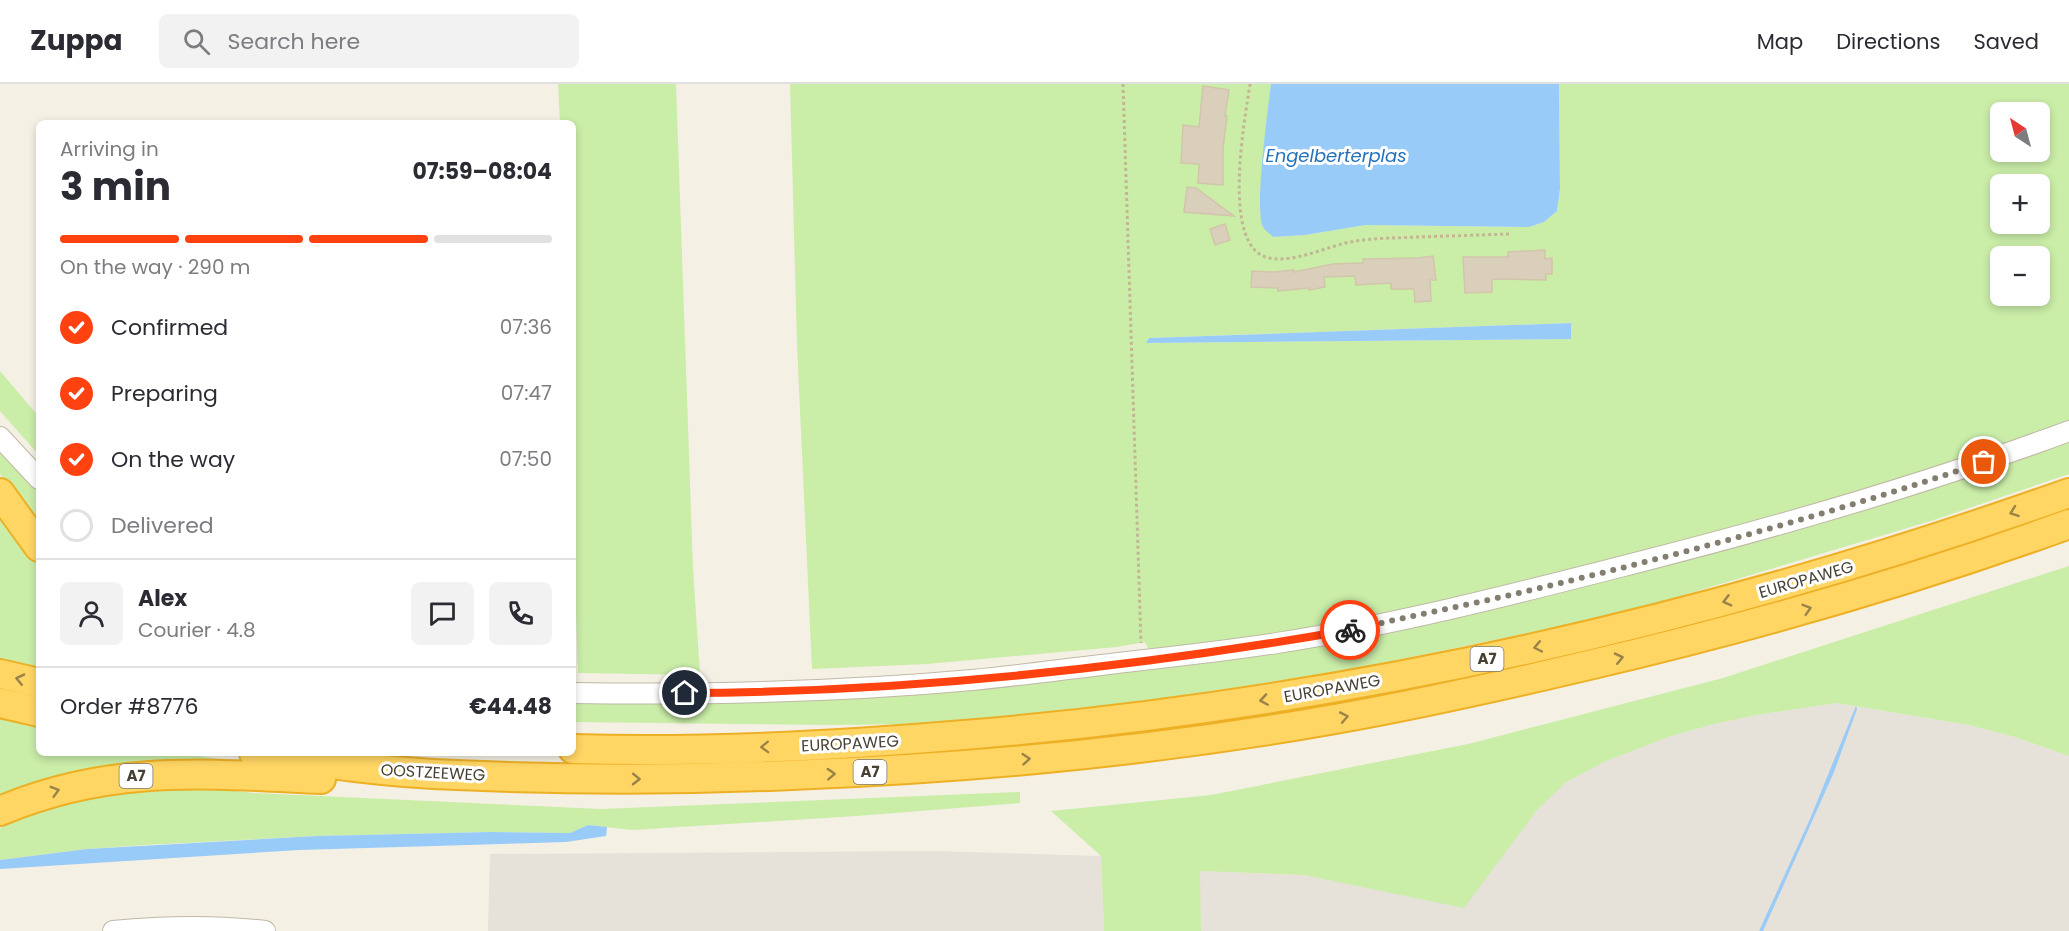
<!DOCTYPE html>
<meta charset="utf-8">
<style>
:root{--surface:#fff;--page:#f2f2f3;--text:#2b2b33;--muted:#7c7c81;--line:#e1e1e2;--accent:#ff4210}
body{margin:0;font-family:Poppins,sans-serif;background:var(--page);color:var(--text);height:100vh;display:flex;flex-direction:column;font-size:22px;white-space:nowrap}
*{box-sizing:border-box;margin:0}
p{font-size:20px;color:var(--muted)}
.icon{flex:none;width:33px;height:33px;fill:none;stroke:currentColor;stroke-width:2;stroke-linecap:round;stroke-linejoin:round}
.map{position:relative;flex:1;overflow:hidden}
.side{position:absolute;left:36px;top:36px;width:540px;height:636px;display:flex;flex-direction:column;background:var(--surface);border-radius:9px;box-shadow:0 3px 9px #0003}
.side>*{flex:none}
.needle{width:39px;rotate:324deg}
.tools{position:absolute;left:1990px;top:18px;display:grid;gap:12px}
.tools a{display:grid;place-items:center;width:60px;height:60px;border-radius:9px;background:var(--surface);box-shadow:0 3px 9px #0003;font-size:30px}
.pin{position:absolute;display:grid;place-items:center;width:51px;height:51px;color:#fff;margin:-26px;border:3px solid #fff;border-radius:50%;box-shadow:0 2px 6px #0007}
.courier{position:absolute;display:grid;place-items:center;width:60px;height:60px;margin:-30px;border:4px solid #ff4210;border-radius:50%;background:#fff;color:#222;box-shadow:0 2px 8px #0007}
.head em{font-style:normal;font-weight:700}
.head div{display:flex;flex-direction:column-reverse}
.head{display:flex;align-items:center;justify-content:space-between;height:102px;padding:0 24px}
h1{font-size:39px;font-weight:700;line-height:45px}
.bar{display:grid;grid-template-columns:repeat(4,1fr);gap:9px 6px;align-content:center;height:72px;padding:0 24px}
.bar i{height:8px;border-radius:4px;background:var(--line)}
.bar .selected{background:var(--accent)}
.bar p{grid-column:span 4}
.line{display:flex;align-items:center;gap:15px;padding:0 24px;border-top:2px solid var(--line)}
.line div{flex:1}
.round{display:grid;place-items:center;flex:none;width:63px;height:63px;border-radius:9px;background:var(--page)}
ol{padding:0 24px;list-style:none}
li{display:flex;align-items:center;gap:18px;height:66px}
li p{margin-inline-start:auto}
li .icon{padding:6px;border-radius:50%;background:var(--accent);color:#fff;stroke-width:4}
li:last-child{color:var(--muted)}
li i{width:33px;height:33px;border:3px solid var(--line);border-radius:50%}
header{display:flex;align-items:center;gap:36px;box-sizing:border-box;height:84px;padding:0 30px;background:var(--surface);border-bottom:2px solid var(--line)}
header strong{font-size:28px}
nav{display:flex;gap:33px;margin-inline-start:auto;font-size:21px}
.search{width:420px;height:54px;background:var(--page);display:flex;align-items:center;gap:15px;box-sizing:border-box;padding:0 21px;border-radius:9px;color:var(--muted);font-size:22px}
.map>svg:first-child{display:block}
</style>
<header>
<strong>Zuppa</strong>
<div class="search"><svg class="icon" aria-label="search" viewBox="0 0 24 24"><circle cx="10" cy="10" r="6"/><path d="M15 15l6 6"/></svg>Search here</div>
<nav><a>Map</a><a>Directions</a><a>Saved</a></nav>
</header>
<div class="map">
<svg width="2069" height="847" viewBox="0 0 2069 847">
<rect width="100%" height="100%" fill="#f4f0e4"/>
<path fill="#e6e1d9" d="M1837,619L1969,641L2015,653L2069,672V847H1201L1199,787L1304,791L1375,805L1523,742L1550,712L1565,699L1604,678L1668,653L1714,640L1757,631Z
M931,767L1101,772L1104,847H488L490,770Z"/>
<path fill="#caeda8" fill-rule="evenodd" d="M558,0H676L693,485L700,591L578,589L573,440V39H560Z
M790,0H1271L1262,87L1261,129L1274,153L1305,151L1366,141L1529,143L1544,138L1557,127L1560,105L1559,0H2069V337C1942,384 1812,423 1682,458C1547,494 1410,530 1272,550C1231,556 1190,561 1149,566L1145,558L1117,563L927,580L812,585L797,261ZM2001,28H2040V68H2001ZM2001,100H2040V140H2001ZM2001,172H2040V212H2001ZM1570,239V255L1146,259L1149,254Z
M0,287L39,333V371L0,327Z
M2069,355V390L1934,436L1664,517L1572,540L1338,588L1116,622L1021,632L911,640L835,641L573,638V618H632L1329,557Z
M0,366L39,409V444L0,390Z
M0,420L39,473V591L0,582Z
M2069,482V672L2015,653L1969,641L1837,619L1757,631L1714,640L1668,653L1604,678L1565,699L1537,726L1464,824L1304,791L1200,787L1201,847H1104L1101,772L1051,727L1211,711L1468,660L1723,594Z
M0,632L39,641V669H182L266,683L0,720Z
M193,702L254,709L601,725L1020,708V719L856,732L632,746L588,741L570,749L491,748L317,752L145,761L87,765L0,776V744C28,733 58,720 88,714C122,707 158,705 193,702Z"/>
<path fill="#99cbf8" d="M1271,0H1559L1560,105L1557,127L1544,138L1529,143L1366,141L1305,151L1273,153C1271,150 1265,147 1263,143C1254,124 1268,26 1271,0Z
M1571,239V255L1146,259L1149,254Z
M1856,622L1857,625L1834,688L1763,847H1759L1810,735Z
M588,741L607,743L606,752L566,758L299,766L0,785V776L87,765L317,752L491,748L570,749Z"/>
<path fill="#dacfbb" stroke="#d2c5ab" stroke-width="1.5" d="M1203,2L1229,6L1225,32H1227L1223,65V101L1198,99L1199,80L1181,79L1183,41L1199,43Z
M1187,103L1196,104L1234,132L1184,128Z
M1225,140L1230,156L1215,161L1210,145Z
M1545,166V175L1552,174V190H1546V196L1496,195L1492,196V208L1465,209L1463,173H1508V168Z
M1433,172L1436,196H1430L1431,217L1415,218L1414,205H1391V199L1356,201L1355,192L1324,193L1325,203L1309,206V204L1278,207V204L1251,203L1252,187L1274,188L1294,186V188L1333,180L1363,179V175L1418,174Z"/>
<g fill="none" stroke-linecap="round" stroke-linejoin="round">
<g stroke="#c0b9a6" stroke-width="22">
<path id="minor" d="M0,353L39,395
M573,609C706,611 839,608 972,596C1015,592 1058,586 1101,581C1160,574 1218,568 1277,559C1400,540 1522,508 1643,477C1788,440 1929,399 2069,347
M113,847C164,842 214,841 265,847"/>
</g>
<g stroke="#edb024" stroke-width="32">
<path id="highway" d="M0,409L39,463
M0,590L39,599
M0,619L39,628
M573,665C703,669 834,662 964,651C1342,620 1712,536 2069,409
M254,669C321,679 389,689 457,691C568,696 679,696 791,691C973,684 1155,667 1335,635C1420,620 1504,601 1589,581C1751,543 1912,497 2069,440
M0,727C110,680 206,690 321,695"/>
</g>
<path stroke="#c3b695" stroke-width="3" stroke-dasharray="3 3" stroke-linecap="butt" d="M1123,0L1141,559
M1250,0C1245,35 1220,164 1269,174C1294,179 1326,163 1350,158C1372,154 1395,154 1418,153C1448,152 1479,151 1509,150"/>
<use href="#minor" stroke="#fff" stroke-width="20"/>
<use href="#highway" stroke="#ffd564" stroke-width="28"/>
</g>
<defs><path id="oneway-chevron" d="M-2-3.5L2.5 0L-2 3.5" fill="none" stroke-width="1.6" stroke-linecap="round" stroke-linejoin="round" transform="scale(1.5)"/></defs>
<g stroke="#9a8349">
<use href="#oneway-chevron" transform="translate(2014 428) rotate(160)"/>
<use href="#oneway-chevron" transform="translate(1727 517) rotate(165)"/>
<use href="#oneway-chevron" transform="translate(1807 525) rotate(-17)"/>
<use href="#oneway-chevron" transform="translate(1538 563) rotate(168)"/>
<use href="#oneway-chevron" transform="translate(1619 574) rotate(-13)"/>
<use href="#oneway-chevron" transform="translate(20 595) rotate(-167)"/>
<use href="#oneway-chevron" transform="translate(1264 616) rotate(171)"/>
<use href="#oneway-chevron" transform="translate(1344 633) rotate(-11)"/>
<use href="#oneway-chevron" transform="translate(765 663) rotate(178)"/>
<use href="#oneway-chevron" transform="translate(1026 675) rotate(-5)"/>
<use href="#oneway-chevron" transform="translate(831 690) rotate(-3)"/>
<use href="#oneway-chevron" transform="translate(636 695) rotate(1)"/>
<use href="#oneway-chevron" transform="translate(55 707) rotate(-16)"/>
</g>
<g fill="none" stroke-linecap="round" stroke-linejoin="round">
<path stroke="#847e71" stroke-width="6" stroke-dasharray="0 10.8" d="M1350,546C1406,533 1463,522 1519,509C1675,472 1832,430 1984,378"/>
<path stroke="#ff4210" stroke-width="8" d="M685,609C908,608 1131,584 1350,546"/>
</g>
<g text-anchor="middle" stroke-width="6" stroke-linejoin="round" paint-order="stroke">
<g fill="#fff" stroke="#7e7970" stroke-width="1.5">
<rect x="1470.5" y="563" width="33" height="24" rx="4.5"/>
<rect x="853.5" y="676" width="33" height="24" rx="4.5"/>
<rect x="119.5" y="680" width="33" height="24" rx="4.5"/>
</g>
<g font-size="15" font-weight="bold" fill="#474033">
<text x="1487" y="580">A7</text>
<text x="870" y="693">A7</text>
<text x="136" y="697">A7</text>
</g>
<g font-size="16" fill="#474033" stroke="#fff">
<text transform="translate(1806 495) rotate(-16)" y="6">EUROPAWEG</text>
<text transform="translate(1332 604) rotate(-10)" y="6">EUROPAWEG</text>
<text transform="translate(850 659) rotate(-3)" y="6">EUROPAWEG</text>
<text transform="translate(433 688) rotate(3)" y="6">OOSTZEEWEG</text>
</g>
<g font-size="18" font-style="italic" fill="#2272bd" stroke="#fff">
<text x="1336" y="78">Engelberterplas</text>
</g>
</g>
</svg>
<div class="tools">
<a><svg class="needle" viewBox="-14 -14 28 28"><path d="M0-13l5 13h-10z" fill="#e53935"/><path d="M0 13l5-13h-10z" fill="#7c7c81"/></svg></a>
<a>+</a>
<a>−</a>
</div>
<div class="pin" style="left:1984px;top:378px;background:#ea580c"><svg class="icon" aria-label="bag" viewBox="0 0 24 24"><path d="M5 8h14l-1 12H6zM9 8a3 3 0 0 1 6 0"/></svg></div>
<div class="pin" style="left:685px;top:609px;background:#1f2937"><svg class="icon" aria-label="home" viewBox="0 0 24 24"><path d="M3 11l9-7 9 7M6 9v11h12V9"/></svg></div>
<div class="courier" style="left:1350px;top:546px"><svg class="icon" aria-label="bike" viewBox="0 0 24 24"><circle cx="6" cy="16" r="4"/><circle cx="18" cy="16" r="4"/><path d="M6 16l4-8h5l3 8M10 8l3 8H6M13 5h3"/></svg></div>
<section class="side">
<div class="head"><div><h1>3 min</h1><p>Arriving in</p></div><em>07:59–08:04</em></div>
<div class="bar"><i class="selected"></i><i class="selected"></i><i class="selected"></i><i></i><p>On the way · 290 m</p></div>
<ol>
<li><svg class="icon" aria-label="check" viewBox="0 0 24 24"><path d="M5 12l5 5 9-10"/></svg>Confirmed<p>07:36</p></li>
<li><svg class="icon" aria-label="check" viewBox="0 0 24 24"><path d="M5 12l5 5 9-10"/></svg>Preparing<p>07:47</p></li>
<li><svg class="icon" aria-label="check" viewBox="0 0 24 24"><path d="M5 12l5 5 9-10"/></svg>On the way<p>07:50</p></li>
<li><i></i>Delivered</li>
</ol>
<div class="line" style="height:108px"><a class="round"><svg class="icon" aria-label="person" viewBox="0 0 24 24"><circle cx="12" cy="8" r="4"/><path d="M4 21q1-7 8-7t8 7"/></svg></a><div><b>Alex</b><p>Courier · 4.8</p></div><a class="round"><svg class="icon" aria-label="chat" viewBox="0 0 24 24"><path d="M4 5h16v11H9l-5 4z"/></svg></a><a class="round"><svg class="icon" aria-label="phone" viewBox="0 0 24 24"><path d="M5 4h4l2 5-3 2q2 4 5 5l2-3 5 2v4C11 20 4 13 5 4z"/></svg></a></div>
<div class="line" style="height:78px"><div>Order #8776</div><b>€44.48</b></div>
</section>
</div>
